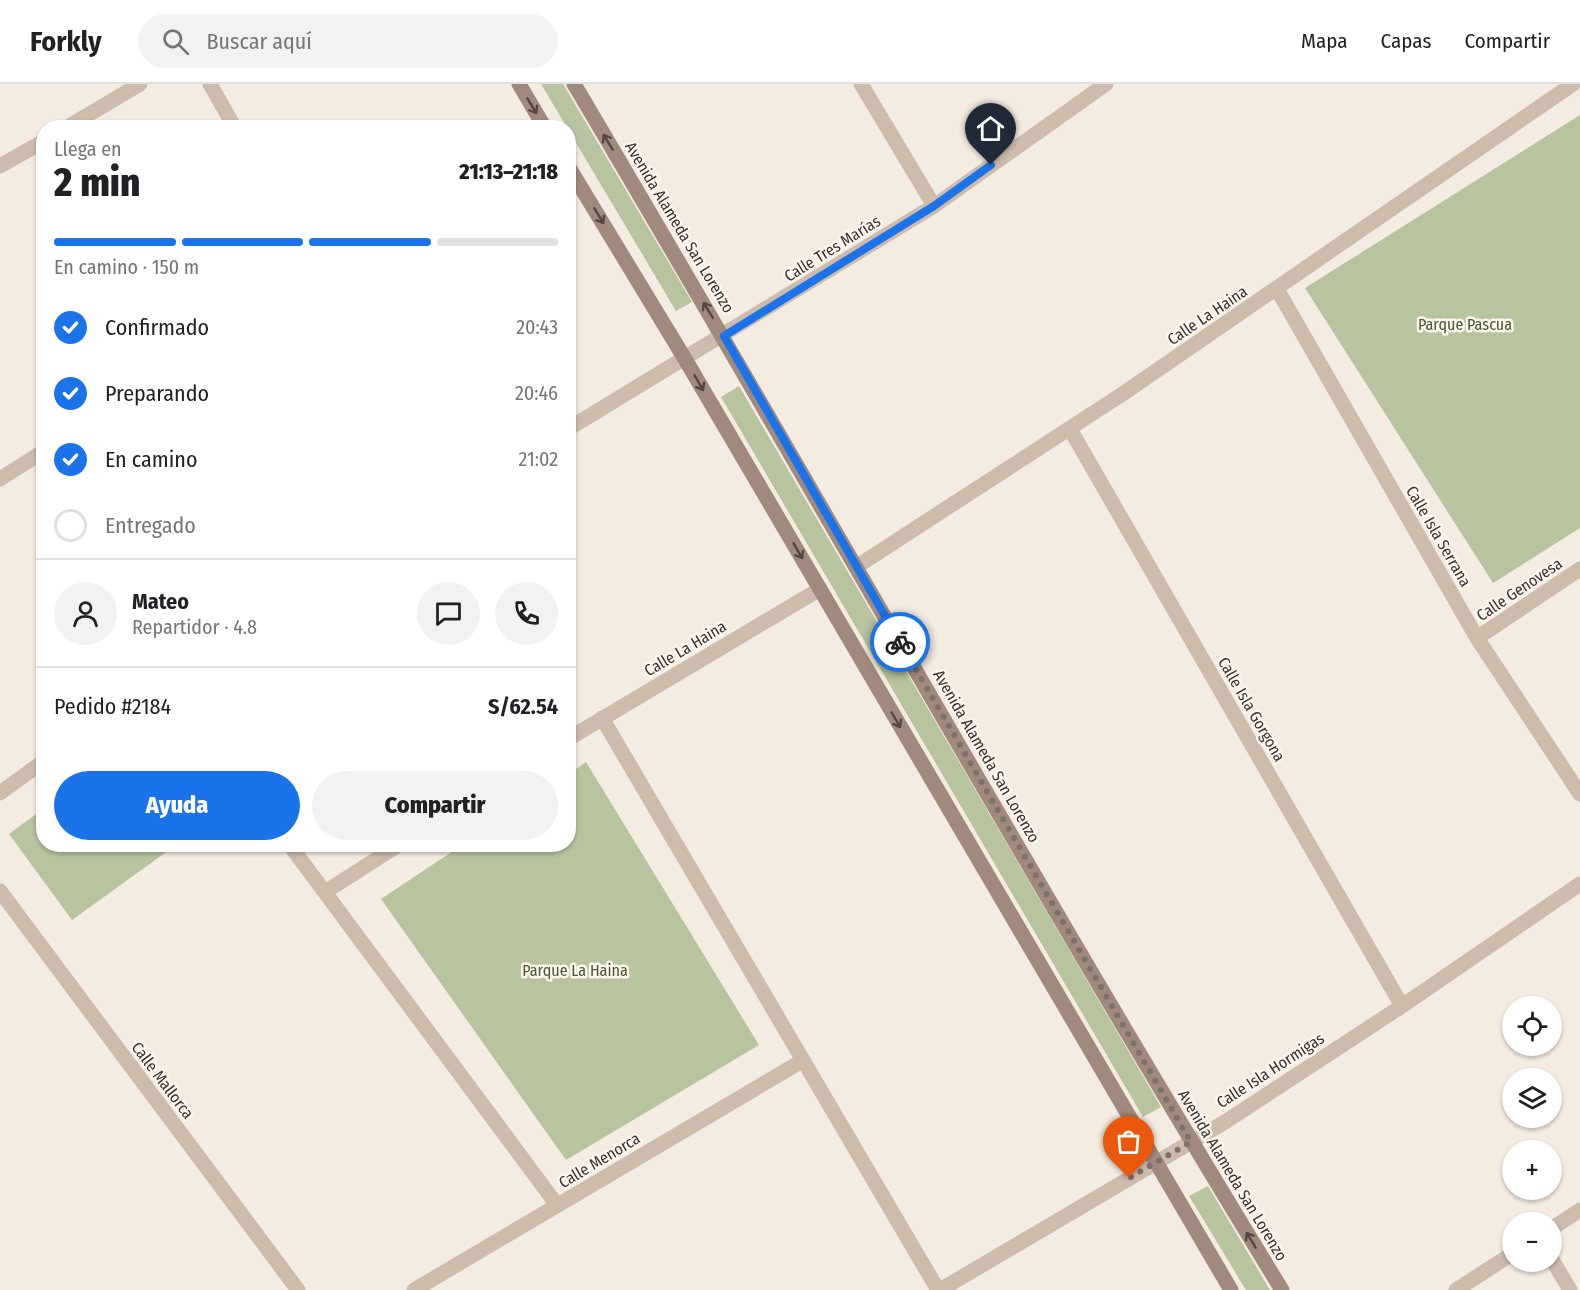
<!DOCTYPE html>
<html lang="es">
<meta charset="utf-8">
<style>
:root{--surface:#fff;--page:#f2f2f2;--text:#202124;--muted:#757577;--line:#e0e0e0;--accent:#1a73e8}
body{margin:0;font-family:"Fira Sans Condensed",sans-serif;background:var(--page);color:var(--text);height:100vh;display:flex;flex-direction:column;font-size:22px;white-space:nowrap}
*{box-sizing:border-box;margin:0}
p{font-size:20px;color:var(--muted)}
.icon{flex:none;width:33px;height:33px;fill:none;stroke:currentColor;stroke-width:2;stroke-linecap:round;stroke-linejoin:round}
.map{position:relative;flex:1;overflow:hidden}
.sheet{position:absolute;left:36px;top:36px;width:540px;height:732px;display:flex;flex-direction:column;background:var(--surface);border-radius:24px;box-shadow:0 2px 4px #0004}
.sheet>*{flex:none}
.buttons{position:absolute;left:1502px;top:912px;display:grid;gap:12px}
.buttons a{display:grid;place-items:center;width:60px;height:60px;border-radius:50%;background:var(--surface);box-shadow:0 2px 4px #0004;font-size:30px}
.pin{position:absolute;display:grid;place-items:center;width:51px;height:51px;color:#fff;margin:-62px -26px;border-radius:50% 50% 50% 0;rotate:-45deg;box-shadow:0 0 6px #0007}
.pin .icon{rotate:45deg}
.courier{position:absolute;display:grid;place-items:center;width:60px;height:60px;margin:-30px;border:4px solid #1a73e8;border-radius:50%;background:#fff;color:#222;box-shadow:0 2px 8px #0007}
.headline em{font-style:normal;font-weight:800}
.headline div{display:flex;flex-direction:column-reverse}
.headline{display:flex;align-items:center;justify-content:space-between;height:102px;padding:0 18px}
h1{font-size:39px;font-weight:800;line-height:45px}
.bar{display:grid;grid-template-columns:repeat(4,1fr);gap:9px 6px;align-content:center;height:72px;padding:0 18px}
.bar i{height:8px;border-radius:4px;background:var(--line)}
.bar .current{background:var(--accent)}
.bar p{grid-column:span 4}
.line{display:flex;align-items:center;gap:15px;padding:0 18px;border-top:2px solid var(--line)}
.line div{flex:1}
.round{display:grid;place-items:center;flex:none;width:63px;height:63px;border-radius:32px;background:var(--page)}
ol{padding:0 18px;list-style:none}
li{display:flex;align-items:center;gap:18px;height:66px}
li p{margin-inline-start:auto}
li .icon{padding:6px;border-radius:50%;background:var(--accent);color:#fff;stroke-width:4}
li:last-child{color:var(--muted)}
li i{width:33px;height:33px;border:3px solid var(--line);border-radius:50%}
.cta{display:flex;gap:12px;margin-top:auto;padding:12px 18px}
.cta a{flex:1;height:69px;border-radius:36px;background:var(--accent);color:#fff;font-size:24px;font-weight:800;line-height:69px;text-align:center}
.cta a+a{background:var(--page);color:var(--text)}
header{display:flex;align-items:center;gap:36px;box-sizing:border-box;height:84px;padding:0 30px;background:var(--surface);border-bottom:2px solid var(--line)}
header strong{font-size:28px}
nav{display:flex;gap:33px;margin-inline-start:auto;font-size:21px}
.search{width:420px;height:54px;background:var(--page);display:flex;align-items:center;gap:15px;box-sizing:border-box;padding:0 21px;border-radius:33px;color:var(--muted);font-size:22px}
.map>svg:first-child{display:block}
</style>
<header>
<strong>Forkly</strong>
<div class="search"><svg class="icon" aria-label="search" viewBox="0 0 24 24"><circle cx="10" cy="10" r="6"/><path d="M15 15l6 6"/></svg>Buscar aquí</div>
<nav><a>Mapa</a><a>Capas</a><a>Compartir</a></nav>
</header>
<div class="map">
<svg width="1580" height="1206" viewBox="0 0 1580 1206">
<rect width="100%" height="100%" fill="#f4ebe1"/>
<path fill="#b8c4a0" d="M541,0H563L692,218L676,227Z
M1580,31V444L1493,499L1305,204Z
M739,302L1161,1023L1143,1033L721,313Z
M586,678L759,961L566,1076L381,815L462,761L568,760L569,690Z
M43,725L44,760L176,761L72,836L9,750Z
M1208,1102L1270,1206H1246L1189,1112Z"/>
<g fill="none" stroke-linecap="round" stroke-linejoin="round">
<path stroke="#cdbbac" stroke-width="15" d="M210,0L235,44
M861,0L934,122
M66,44L140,0
M0,82L44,57
M1277,205L1477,554L1580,710
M568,345L934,122L1106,0
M1070,345L1402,922
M0,395L44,367
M856,483L1124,309L1573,0
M1477,554L1580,485
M602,634L938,1206
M568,655L820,505
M0,709L44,677
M289,760L557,1121
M0,807L298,1206
M325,808L400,760
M1551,1145L1580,1126
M1551,1174L1570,1206
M414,1206L802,977
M940,1206L1225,1038L1402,922L1580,800
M1456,1206L1512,1170"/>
<path stroke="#a18a7d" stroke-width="15" d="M519,0L545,44
M574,0C812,401 1038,808 1282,1206
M568,82L685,275L1231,1206"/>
</g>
<defs><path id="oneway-shaft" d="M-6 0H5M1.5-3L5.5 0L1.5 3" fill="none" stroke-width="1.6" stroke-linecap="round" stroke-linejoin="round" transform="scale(1.5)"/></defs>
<g stroke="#544640">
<use href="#oneway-shaft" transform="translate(532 22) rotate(59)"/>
<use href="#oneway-shaft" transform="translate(608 58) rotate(-121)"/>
<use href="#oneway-shaft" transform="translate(599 132) rotate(59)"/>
<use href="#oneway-shaft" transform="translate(708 226) rotate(-121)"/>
<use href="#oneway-shaft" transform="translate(699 299) rotate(60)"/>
<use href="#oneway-shaft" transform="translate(798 467) rotate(60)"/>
<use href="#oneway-shaft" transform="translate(896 636) rotate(60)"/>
<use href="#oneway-shaft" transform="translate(1251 1156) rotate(-121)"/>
</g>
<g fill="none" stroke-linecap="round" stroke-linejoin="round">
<path stroke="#7c716b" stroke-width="6" stroke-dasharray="0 10.8" d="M900,558L1191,1058L1129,1094"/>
<path stroke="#1a73e8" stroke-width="8" d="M900,558L724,252L934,122L991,81"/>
</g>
<g text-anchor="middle" stroke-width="5" stroke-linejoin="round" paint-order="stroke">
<g font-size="16" fill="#3b302b" stroke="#fbf5ee">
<text transform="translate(680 143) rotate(59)" y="6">Avenida Alameda San Lorenzo</text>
<text transform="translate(832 164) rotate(-32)" y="6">Calle Tres Marías</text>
<text transform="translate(1207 231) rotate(-34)" y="6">Calle La Haina</text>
<text transform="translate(1439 452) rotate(60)" y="6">Calle Isla Serrana</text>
<text transform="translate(1519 505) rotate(-34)" y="6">Calle Genovesa</text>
<text transform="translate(685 564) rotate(-31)" y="6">Calle La Haina</text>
<text transform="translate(1252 625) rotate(60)" y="6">Calle Isla Gorgona</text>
<text transform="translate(987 672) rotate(60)" y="6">Avenida Alameda San Lorenzo</text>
<text transform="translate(1270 986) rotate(-33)" y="6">Calle Isla Hormigas</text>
<text transform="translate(163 996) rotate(53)" y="6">Calle Mallorca</text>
<text transform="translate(599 1076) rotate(-31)" y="6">Calle Menorca</text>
<text transform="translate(1233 1091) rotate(59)" y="6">Avenida Alameda San Lorenzo</text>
</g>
<g font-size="16" fill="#4a5a2e" stroke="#fbf5ee">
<text x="1465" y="246">Parque Pascua</text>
<text x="575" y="892">Parque La Haina</text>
</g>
</g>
</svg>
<div class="buttons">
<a><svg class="icon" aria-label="locate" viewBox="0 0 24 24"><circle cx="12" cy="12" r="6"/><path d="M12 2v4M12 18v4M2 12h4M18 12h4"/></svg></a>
<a><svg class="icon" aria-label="layers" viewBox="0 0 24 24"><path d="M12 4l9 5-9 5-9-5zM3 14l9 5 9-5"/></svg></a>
<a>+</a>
<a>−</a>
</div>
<div class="pin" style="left:1129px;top:1094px;background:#ea580c"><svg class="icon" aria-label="bag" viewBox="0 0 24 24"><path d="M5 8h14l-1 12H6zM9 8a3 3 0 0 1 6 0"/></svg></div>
<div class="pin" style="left:991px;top:81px;background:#1f2937"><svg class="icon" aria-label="home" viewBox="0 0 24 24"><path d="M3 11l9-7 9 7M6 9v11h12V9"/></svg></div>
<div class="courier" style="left:900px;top:558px"><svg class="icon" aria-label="bike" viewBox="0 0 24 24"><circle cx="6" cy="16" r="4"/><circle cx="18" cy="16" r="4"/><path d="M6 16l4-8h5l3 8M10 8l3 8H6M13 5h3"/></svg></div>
<section class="sheet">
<div class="headline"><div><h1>2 min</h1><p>Llega en</p></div><em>21:13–21:18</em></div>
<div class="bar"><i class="current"></i><i class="current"></i><i class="current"></i><i></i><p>En camino · 150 m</p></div>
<ol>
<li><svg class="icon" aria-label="check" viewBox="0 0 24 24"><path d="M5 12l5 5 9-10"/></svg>Confirmado<p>20:43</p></li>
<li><svg class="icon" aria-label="check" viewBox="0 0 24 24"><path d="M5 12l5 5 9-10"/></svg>Preparando<p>20:46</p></li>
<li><svg class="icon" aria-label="check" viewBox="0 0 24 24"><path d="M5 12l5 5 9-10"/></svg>En camino<p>21:02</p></li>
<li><i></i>Entregado</li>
</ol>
<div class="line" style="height:108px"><a class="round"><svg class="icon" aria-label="person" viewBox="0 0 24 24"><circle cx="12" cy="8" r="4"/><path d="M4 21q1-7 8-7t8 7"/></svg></a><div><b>Mateo</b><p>Repartidor · 4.8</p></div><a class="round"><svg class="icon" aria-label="chat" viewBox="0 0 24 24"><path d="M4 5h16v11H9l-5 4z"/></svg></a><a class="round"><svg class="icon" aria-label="phone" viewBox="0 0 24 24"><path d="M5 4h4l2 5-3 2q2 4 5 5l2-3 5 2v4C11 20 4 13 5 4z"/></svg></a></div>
<div class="line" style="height:78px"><div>Pedido #2184</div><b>S/62.54</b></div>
<div class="cta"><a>Ayuda</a><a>Compartir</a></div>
</section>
</div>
